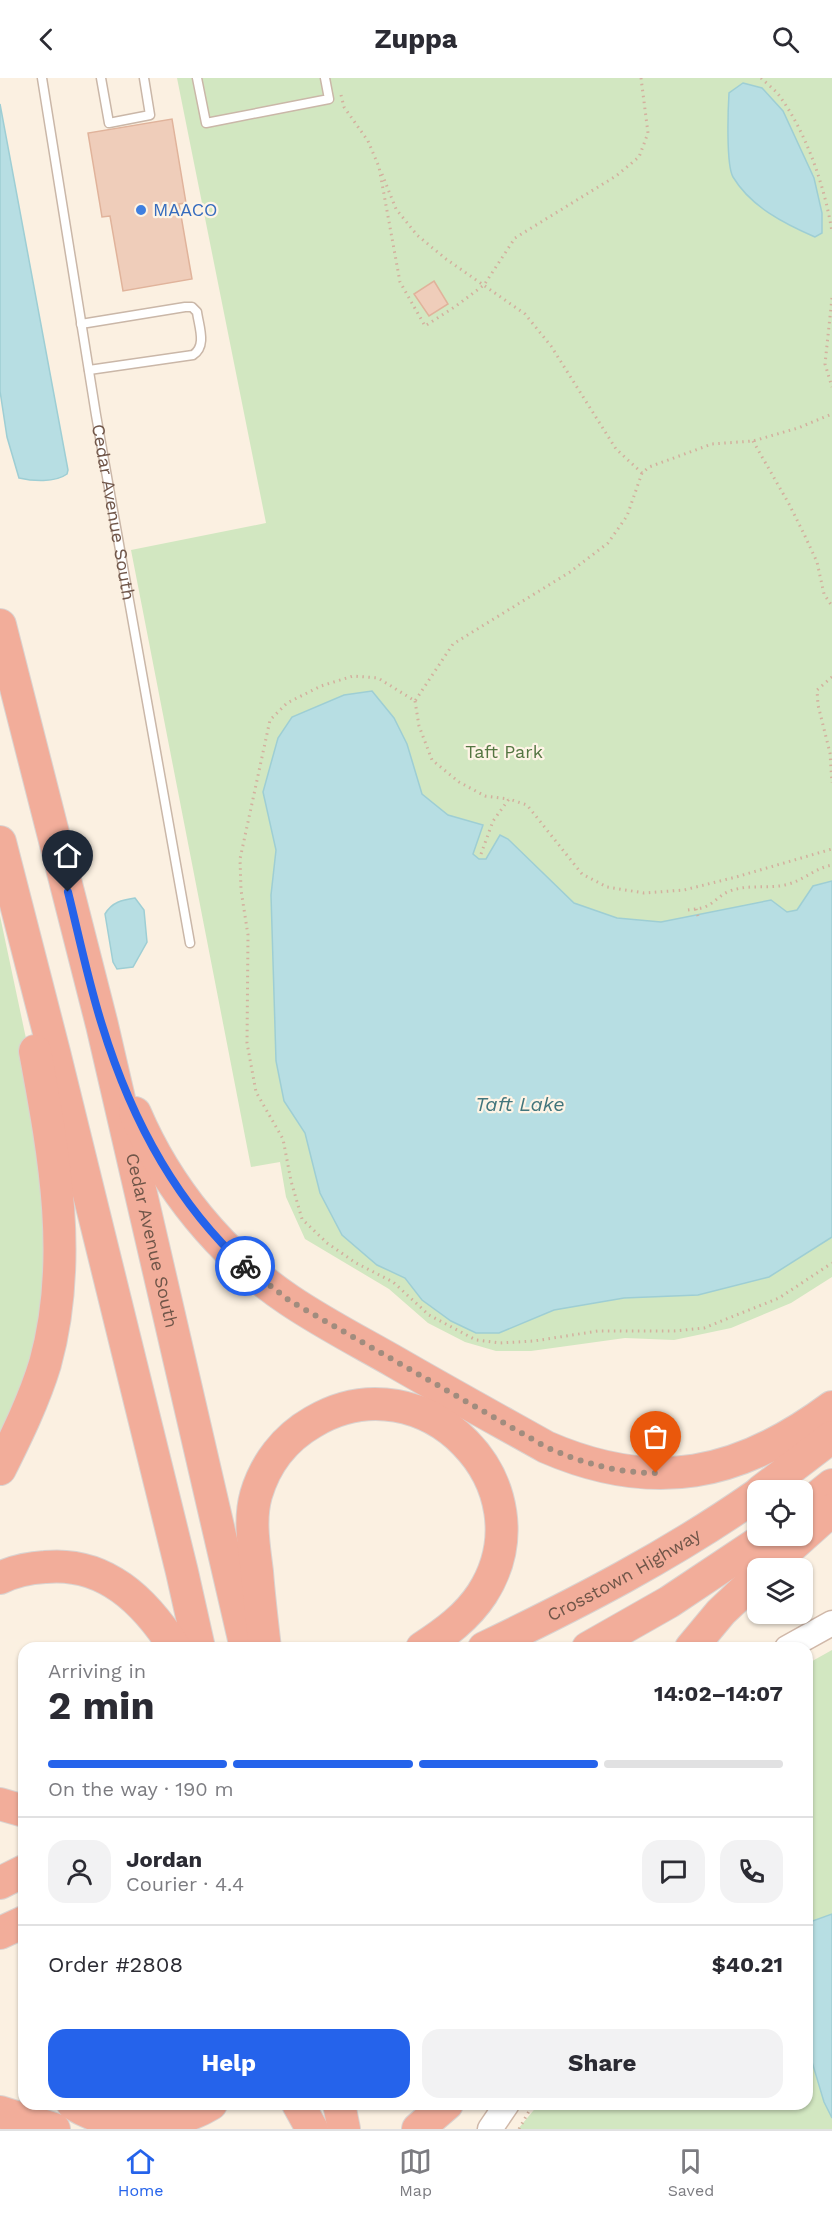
<!DOCTYPE html>
<meta charset="utf-8">
<style>
:root{--surface:#fff;--page:#f2f2f3;--text:#2b2b33;--muted:#7c7c81;--line:#e1e1e2;--accent:#2563eb}
body{margin:0;font-family:"Work Sans",sans-serif;background:var(--page);color:var(--text);height:100vh;display:flex;flex-direction:column;font-size:22px;white-space:nowrap}
*{box-sizing:border-box;margin:0}
p{font-size:20px;color:var(--muted)}
.icon{flex:none;width:33px;height:33px;fill:none;stroke:currentColor;stroke-width:2;stroke-linecap:round;stroke-linejoin:round}
.map{position:relative;flex:1;overflow:hidden}
.panel{position:absolute;left:18px;top:1564px;width:795px;height:468px;display:flex;flex-direction:column;background:var(--surface);border-radius:18px;box-shadow:0 2px 4px #0004}
.panel>*{flex:none}
.buttons{position:absolute;left:747px;top:1402px;display:grid;gap:12px}
.buttons a{display:grid;place-items:center;width:66px;height:66px;border-radius:12px;background:var(--surface);box-shadow:0 2px 4px #0004;font-size:30px}
.pin{position:absolute;display:grid;place-items:center;width:51px;height:51px;color:#fff;margin:-62px -26px;border-radius:50% 50% 50% 0;rotate:-45deg;box-shadow:0 0 6px #0007}
.pin .icon{rotate:45deg}
.courier{position:absolute;display:grid;place-items:center;width:60px;height:60px;margin:-30px;border:4px solid #2563eb;border-radius:50%;background:#fff;color:#222;box-shadow:0 2px 8px #0007}
.headline em{font-style:normal;font-weight:700}
.headline div{display:flex;flex-direction:column-reverse}
.headline{display:flex;align-items:center;justify-content:space-between;height:102px;padding:0 30px}
h1{font-size:39px;font-weight:700;line-height:45px}
.bar{display:grid;grid-template-columns:repeat(4,1fr);gap:9px 6px;align-content:center;height:72px;padding:0 30px}
.bar i{height:8px;border-radius:4px;background:var(--line)}
.bar .selected{background:var(--accent)}
.bar p{grid-column:span 4}
.line{display:flex;align-items:center;gap:15px;padding:0 30px;border-top:2px solid var(--line)}
.line div{flex:1}
.round{display:grid;place-items:center;flex:none;width:63px;height:63px;border-radius:18px;background:var(--page)}
.button{display:flex;gap:12px;margin-top:auto;padding:12px 30px}
.button a{flex:1;height:69px;border-radius:18px;background:var(--accent);color:#fff;font-size:24px;font-weight:700;line-height:69px;text-align:center}
.button a+a{background:var(--page);color:var(--text)}
header{display:flex;justify-content:space-between;align-items:center;height:78px;padding:0 30px;background:var(--surface);font-size:27px;font-weight:700}
.dock{display:flex;justify-content:space-around;align-items:center;height:84px;border-top:2px solid var(--line);background:var(--surface);font-size:16px;color:var(--muted)}
.dock a{display:grid;justify-items:center;gap:3px}
.dock .selected{color:var(--accent)}
.map>svg:first-child{display:block}
</style>
<header><svg class="icon" aria-label="back" viewBox="0 0 24 24"><path d="M15 5l-7 7 7 7"/></svg>Zuppa<svg class="icon" aria-label="search" viewBox="0 0 24 24"><circle cx="10" cy="10" r="6"/><path d="M15 15l6 6"/></svg></header>
<div class="map">
<svg width="832" height="2051" viewBox="0 0 832 2051">
<rect width="100%" height="100%" fill="#fbf0e1"/>
<path fill="#d2e7c1" d="M177,0H832V1199L791,1225L731,1250L674,1262L625,1260L531,1273H496L465,1264L428,1245L389,1211L305,1161L286,1119L280,1084L251,1089L131,472L266,445Z
M0,838L31,984L53,1125L48,1244L0,1381Z
M832,1572V2051H518L538,2027L807,2026V1586Z"/>
<path fill="#b7dee3" stroke="#9eced4" stroke-width="1.5" d="M743,5L762,10L783,33L814,100L822,135V155L815,159C785,146 751,129 733,99C726,87 728,31 729,15Z
M0,26L68,392L67,396C55,405 32,403 19,400L7,359L0,313Z
M372,613L394,640L407,666L422,716L448,737L483,747L473,776L479,781H486L500,757L508,761L574,825L617,840L661,844L771,822L787,834L797,832L813,808L832,803V1159L769,1199L698,1217L624,1220L554,1232L499,1255H476L451,1243L422,1222L405,1200L377,1187L342,1157L320,1115L305,1055L284,1023L276,983L271,817L276,772L263,714L278,660L292,639L344,617Z
M135,820L144,832L147,864L133,889L117,891L113,884L105,836C112,824 122,822 135,820Z
M832,1836V2040L824,2024L807,1967V1845Z"/>
<path fill="#efcdba" stroke="#e0b39b" stroke-width="1.5" d="M172,41L186,125L179,126L192,201L123,213L110,138L102,139L88,55Z
M434,203L448,226L429,238L414,216Z"/>
<g fill="none" stroke-linecap="round" stroke-linejoin="round">
<g stroke="#cab7a8" stroke-width="11">
<g id="lane">
<path id="s1" d="M42,0L96,337L190,865"/>
<path d="M101,0L109,45L150,37L144,0"/>
<path d="M197,0L206,45L329,21L325,0"/>
<path d="M81,246L185,229H192L197,234C199,249 207,268 193,277L89,292"/>
</g>
</g>
<g stroke="#d0b8a9" stroke-width="27">
<path id="secondary" d="M787,1570L832,1545
M490,2051L507,2026"/>
</g>
<g stroke="#dad3d0" stroke-width="34">
<g id="highway">
<path id="s2" d="M0,547L102,947L246,1570"/>
<path d="M0,764L54,974L182,1494L199,1570"/>
<path d="M135,1035C167,1110 221,1176 289,1222C323,1245 360,1264 395,1284C445,1313 496,1341 546,1369C654,1416 739,1398 832,1329"/>
<path d="M0,1391C17,1357 34,1322 45,1286C74,1182 54,1076 35,973"/>
<path d="M761,1413L832,1359"/>
<path d="M802,1431L832,1407"/>
<path d="M766,1491L832,1432"/>
<path d="M0,1500C14,1493 29,1490 45,1489C105,1483 145,1523 175,1570"/>
<path d="M265,1570C262,1545 259,1519 257,1494C254,1469 249,1442 256,1417C265,1386 285,1360 313,1344C424,1278 551,1408 482,1516C467,1539 445,1555 422,1570"/>
<path id="s3" d="M484,1570C578,1525 671,1477 758,1416"/>
<path d="M588,1570L669,1524L768,1458"/>
<path d="M691,1570L721,1534L758,1499"/>
<path d="M0,1726L24,1733"/>
<path d="M0,1805L24,1793"/>
<path d="M0,1855L24,1844"/>
<path d="M73,2026C113,2051 170,2051 211,2026"/>
<path d="M298,2026L312,2051"/>
<path d="M339,2026L344,2051"/>
<path d="M0,2034L54,2051"/>
<path d="M418,2051L447,2026"/>
</g>
</g>
<path stroke="#d3b09e" stroke-width="3" stroke-dasharray="1.5 4.5" stroke-linecap="butt" d="M761,0C766,5 773,10 778,16C806,53 825,109 832,154
M341,17L344,29L368,63L379,89L400,204L425,248L456,228L484,207L515,160L616,98L639,79L648,55L641,0
M382,96L396,131L417,157L446,181L525,236L551,268L616,371L642,395L649,389L712,366L753,363L798,350L832,336
M832,220L825,286L832,309
M753,363L789,426L804,456L817,484L824,516L832,528
M642,395L627,438L608,465L570,494L453,566L415,623L378,600L353,598L321,608L287,625L270,642L240,781L241,812L248,857L247,965L256,1014L283,1061L291,1103L302,1141L327,1165L356,1185L393,1204L429,1237L476,1262L500,1265L534,1263L598,1253H674L704,1250L779,1220L832,1185
M832,599L817,612L818,627L830,675L832,705
M415,623L419,648L432,682L459,704L485,718L509,721
M481,776L493,743L509,721L527,727L582,796L607,809L644,815L684,812L736,799L832,771
M696,831L698,838
M688,832C694,831 701,831 707,828C715,824 721,816 730,813C748,806 767,811 785,807C803,803 815,790 832,787
M519,2051L533,2026"/>
<use href="#lane" stroke="#fff" stroke-width="8"/>
<use href="#secondary" stroke="#fff" stroke-width="24"/>
<use href="#highway" stroke="#f2ad9a" stroke-width="32"/>
</g>
<g fill="none" stroke-linecap="round" stroke-linejoin="round">
<path stroke="#a18c7e" stroke-width="6" stroke-dasharray="0 10.8" d="M245,1188L290,1223L546,1369C582,1385 617,1395 656,1395"/>
<path stroke="#2563eb" stroke-width="8" d="M68,814C79,858 88,903 102,947C130,1038 174,1123 245,1188"/>
</g>
<circle fill="#3f7fe0" stroke="#fef4e6" stroke-width="2" cx="141" cy="132" r="6"/>
<g text-anchor="middle" stroke-width="4.5" stroke-linejoin="round" paint-order="stroke">
<g font-size="18" fill="#366cbe" stroke="#fef4e6" text-anchor="start">
<text x="153" y="138">MAACO</text>
</g>
<g font-size="18" fill="#705649" stroke="#fef4e6">
<text dy="6" stroke="none"><textPath href="#s1" startOffset="440">Cedar Avenue South</textPath></text>
<text dy="6" stroke="none"><textPath href="#s2" startOffset="634">Cedar Avenue South</textPath></text>
<text dy="6" stroke="none"><textPath href="#s3" startOffset="158">Crosstown Highway</textPath></text>
</g>
<g font-size="18" fill="#547642" stroke="#fef4e6">
<text x="504" y="680">Taft Park</text>
</g>
<g font-size="20" font-style="italic" fill="#42757c" stroke="#fef4e6">
<text x="520" y="1033">Taft Lake</text>
</g>
</g>
</svg>
<div class="buttons">
<a><svg class="icon" aria-label="locate" viewBox="0 0 24 24"><circle cx="12" cy="12" r="6"/><path d="M12 2v4M12 18v4M2 12h4M18 12h4"/></svg></a>
<a><svg class="icon" aria-label="layers" viewBox="0 0 24 24"><path d="M12 4l9 5-9 5-9-5zM3 14l9 5 9-5"/></svg></a>
</div>
<div class="pin" style="left:656px;top:1395px;background:#ea580c"><svg class="icon" aria-label="bag" viewBox="0 0 24 24"><path d="M5 8h14l-1 12H6zM9 8a3 3 0 0 1 6 0"/></svg></div>
<div class="pin" style="left:68px;top:814px;background:#1f2937"><svg class="icon" aria-label="home" viewBox="0 0 24 24"><path d="M3 11l9-7 9 7M6 9v11h12V9"/></svg></div>
<div class="courier" style="left:245px;top:1188px"><svg class="icon" aria-label="bike" viewBox="0 0 24 24"><circle cx="6" cy="16" r="4"/><circle cx="18" cy="16" r="4"/><path d="M6 16l4-8h5l3 8M10 8l3 8H6M13 5h3"/></svg></div>
<section class="panel">
<div class="headline"><div><h1>2 min</h1><p>Arriving in</p></div><em>14:02–14:07</em></div>
<div class="bar"><i class="selected"></i><i class="selected"></i><i class="selected"></i><i></i><p>On the way · 190 m</p></div>
<div class="line" style="height:108px"><a class="round"><svg class="icon" aria-label="person" viewBox="0 0 24 24"><circle cx="12" cy="8" r="4"/><path d="M4 21q1-7 8-7t8 7"/></svg></a><div><b>Jordan</b><p>Courier · 4.4</p></div><a class="round"><svg class="icon" aria-label="chat" viewBox="0 0 24 24"><path d="M4 5h16v11H9l-5 4z"/></svg></a><a class="round"><svg class="icon" aria-label="phone" viewBox="0 0 24 24"><path d="M5 4h4l2 5-3 2q2 4 5 5l2-3 5 2v4C11 20 4 13 5 4z"/></svg></a></div>
<div class="line" style="height:78px"><div>Order #2808</div><b>$40.21</b></div>
<div class="button"><a>Help</a><a>Share</a></div>
</section>
</div>
<nav class="dock">
<a class="selected"><svg class="icon" aria-label="home" viewBox="0 0 24 24"><path d="M3 11l9-7 9 7M6 9v11h12V9"/></svg>Home</a>
<a><svg class="icon" aria-label="map" viewBox="0 0 24 24"><path d="M3 6l6-2 6 2 6-2v14l-6 2-6-2-6 2zM9 4v14M15 6v14"/></svg>Map</a>
<a><svg class="icon" aria-label="saved" viewBox="0 0 24 24"><path d="M7 4h10v16l-5-4-5 4z"/></svg>Saved</a>
</nav>
